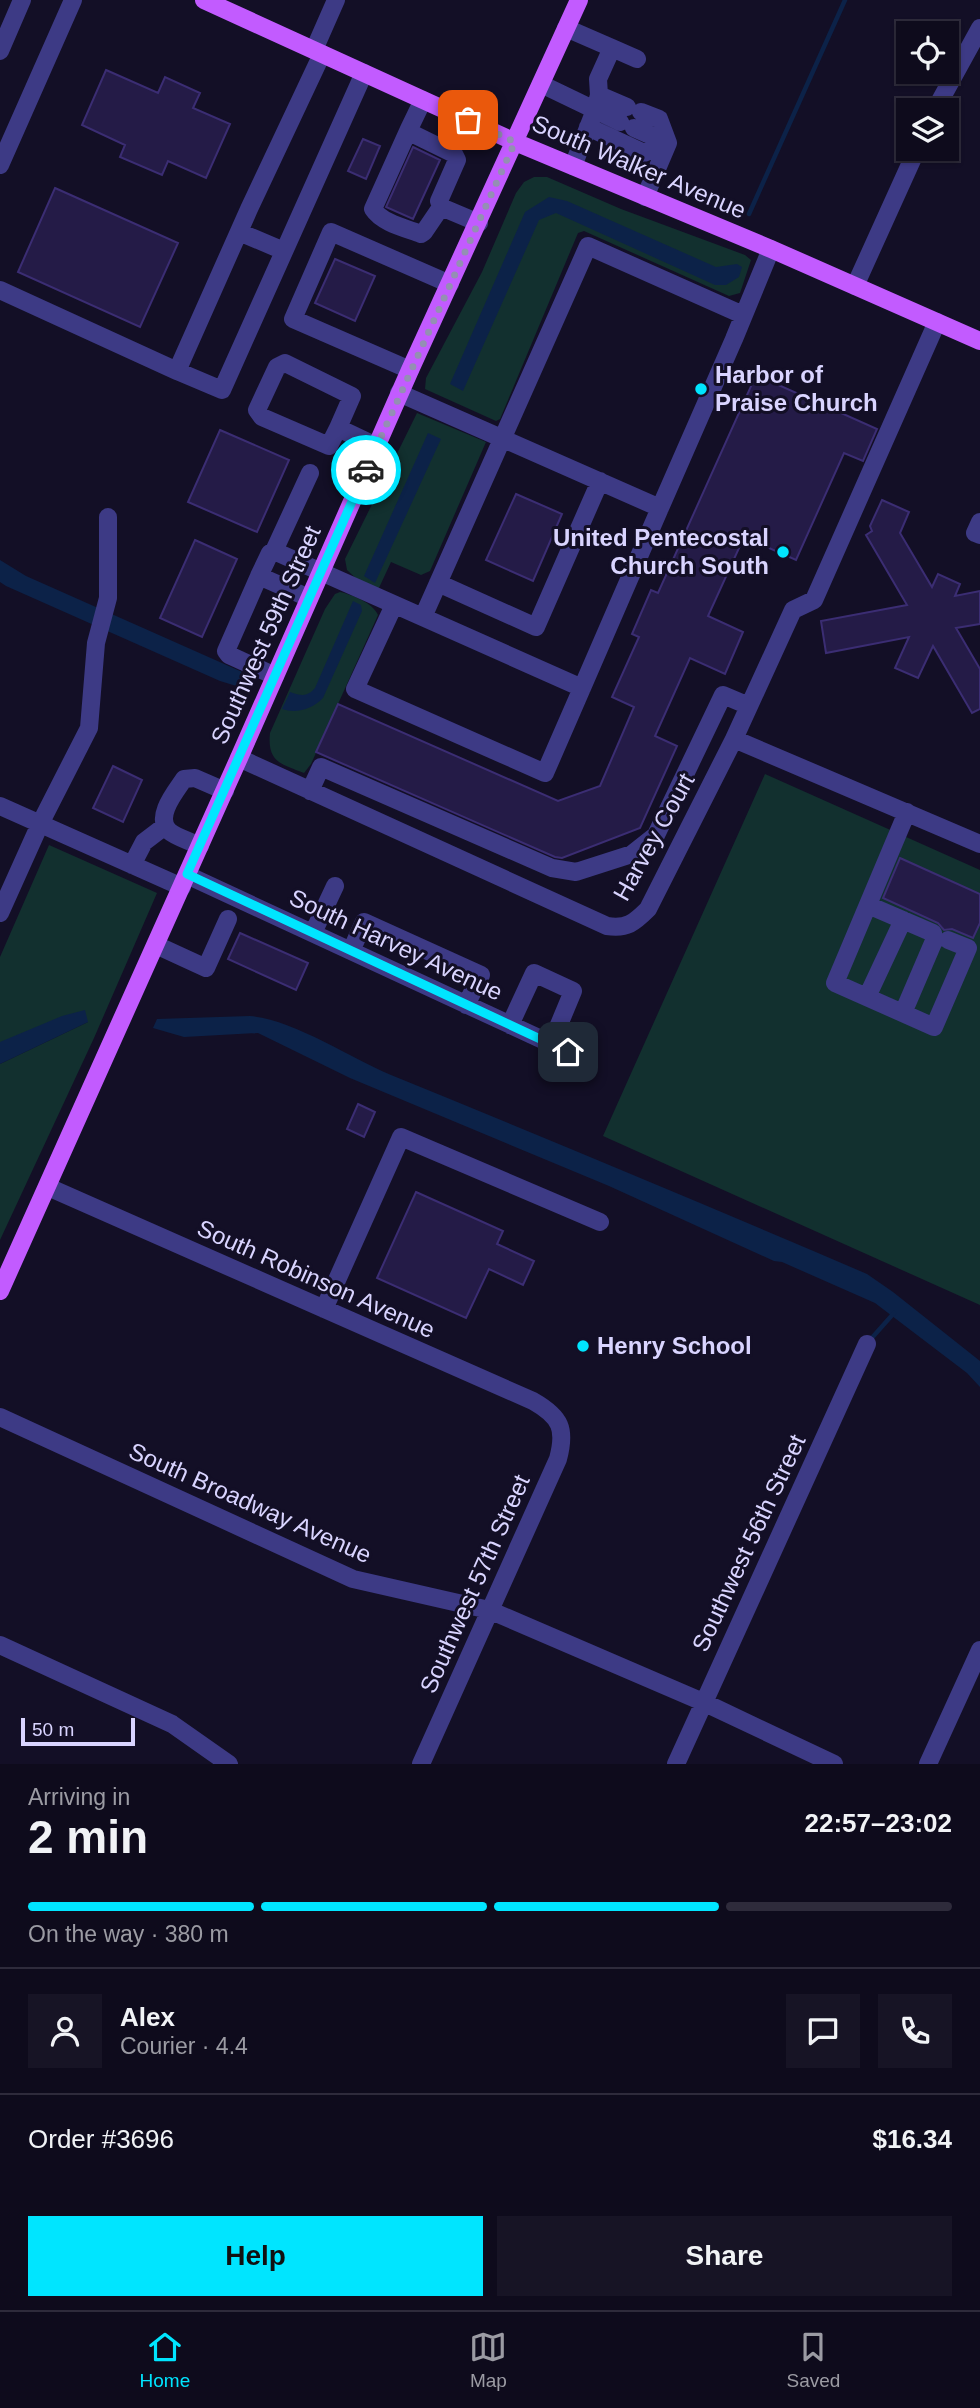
<!DOCTYPE html>
<meta charset="utf-8">
<style>
:root{--surface:#0e0b1c;--page:#171425;--text:#f1f3f6;--muted:#9b9ba3;--line:#2e2b3b;--accent:#00e5ff}
body{margin:0;font-family:Helvetica,sans-serif;background:var(--page);color:var(--text);height:100vh;display:flex;flex-direction:column;font-size:26px;white-space:nowrap}
*{box-sizing:border-box;margin:0}
p{font-size:23px;color:var(--muted)}
.icon{flex:none;width:38px;height:38px;fill:none;stroke:currentColor;stroke-width:2;stroke-linecap:round;stroke-linejoin:round}
.map{position:relative;height:1764px;overflow:hidden}
.details{display:flex;flex-direction:column;background:var(--surface);flex:1}
.details>*{flex:none}
.tools{position:absolute;left:896px;top:21px;display:grid;gap:14px}
.tools a{display:grid;place-items:center;width:63px;height:63px;border-radius:0px;background:var(--surface);box-shadow:0 2px 5px #0004,0 0 0 2px var(--line);font-size:35px}
.scale{position:absolute;left:21px;bottom:18px;width:114px;box-sizing:border-box;padding-left:7px;border:4px solid #d9d4ff;border-top:0;font-size:19px;line-height:24px;white-space:nowrap;color:#d9d4ff;-webkit-text-stroke:5px #130f26;paint-order:stroke}
.pin{position:absolute;display:grid;place-items:center;width:60px;height:60px;color:#fff;margin:-30px;border-radius:14px;box-shadow:0 4px 10px #0006}
.courier{position:absolute;display:grid;place-items:center;width:70px;height:70px;margin:-35px;border:5px solid #00e5ff;border-radius:50%;background:#fff;color:#222;box-shadow:0 2px 9px #0007}
.summary em{font-style:normal;font-weight:700}
.summary div{display:flex;flex-direction:column-reverse}
.summary{display:flex;align-items:center;justify-content:space-between;height:119px;padding:0 28px}
h1{font-size:46px;font-weight:700;line-height:52px}
.bar{display:grid;grid-template-columns:repeat(4,1fr);gap:10px 7px;align-content:center;height:84px;padding:0 28px}
.bar i{height:9px;border-radius:5px;background:var(--line)}
.bar .selected{background:var(--accent)}
.bar p{grid-column:span 4}
.line{display:flex;align-items:center;gap:18px;padding:0 28px;border-top:2px solid var(--line)}
.line div{flex:1}
.round{display:grid;place-items:center;flex:none;width:74px;height:74px;border-radius:0px;background:var(--page)}
.primary-button{display:flex;gap:14px;margin-top:auto;padding:14px 28px}
.primary-button a{flex:1;height:80px;border-radius:0px;background:var(--accent);color:#111;font-size:28px;font-weight:700;line-height:80px;text-align:center}
.primary-button a+a{background:var(--page);color:var(--text)}
.menu{display:flex;justify-content:space-around;align-items:center;height:98px;border-top:2px solid var(--line);background:var(--surface);font-size:19px;color:var(--muted)}
.menu a{display:grid;justify-items:center;gap:4px}
.menu .selected{color:var(--accent)}
.map>svg:first-child{display:block}
</style>
<div class="map">
<svg width="980" height="1764" viewBox="0 0 980 1764">
<rect width="100%" height="100%" fill="#130f26"/>
<path fill="#12302f" d="M534,177H547L621,209L745,255L751,260L740,293L729,296L584,231L578,233L500,419L496,421L425,389L426,378L482,272L516,193L524,182Z
M417,413L486,442L430,571L421,575L391,562L378,590L360,582L347,570L345,559Z
M340,592C353,595 373,603 378,615L311,764L304,773C281,764 267,762 270,733L325,609L335,594Z
M765,774L980,870V1305L603,1136Z
M49,845L157,893L94,1038L0,1240V1064L88,1022L0,1043V957Z"/>
<path fill="#0c2248" d="M549,197L567,201L716,267L737,264L742,267L739,277L726,285H715L556,213L539,220L463,391L450,384L525,212Z
M428,433L441,439L375,583L364,576Z
M0,560L26,576L249,675L247,685L243,688L220,681L6,586L0,582Z
M353,601L361,605L362,611L323,698C312,709 297,714 282,709L290,692C302,696 307,697 315,688Z
M85,1010L88,1022L0,1064V1042L62,1016Z
M250,1016C292,1019 351,1058 391,1075C550,1140 709,1206 867,1274L893,1292L980,1361V1387L967,1373L875,1303L782,1262L774,1261L609,1186L350,1078L258,1033L184,1037L153,1028L157,1019Z"/>
<g fill="none" stroke-linecap="round" stroke-linejoin="round">
<path stroke="#0c2248" stroke-width="4.5" d="M749,214L845,0
M870,1340L894,1313"/>
</g>
<path fill="#241b47" stroke="#3b2d73" stroke-width="2" d="M106,70L158,93L165,77L200,93L193,108L230,124L206,178L168,161L162,175L120,157L125,145L82,125Z
M363,139L380,146L366,179L348,171Z
M413,147L440,160L413,219L386,207Z
M55,188L178,243L140,327L18,272Z
M335,259L375,276L355,321L315,303Z
M756,375L877,429L863,461L844,453L796,560L744,537L708,616L743,632L725,674L690,658L655,736L677,746L640,828L562,858L555,857L316,752L338,704L558,801L600,786L634,707L612,697L639,637L632,634L651,590L658,593Z
M220,430L289,460L257,532L188,502Z
M516,494L562,514L533,581L486,560Z
M882,500L909,512L900,533L932,587L938,574L960,584L955,596L980,591V624L956,628L980,669V709L972,713L933,646L918,678L895,668L909,637L826,653L821,621L907,605L866,535L872,531L870,526Z
M195,540L237,559L202,637L160,618Z
M113,766L142,780L123,822L93,808Z
M900,858L980,894V923L973,938L952,929L944,930L938,923L883,898Z
M240,933L308,963L296,990L228,959Z
M358,1104L375,1112L364,1137L347,1129Z
M416,1192L503,1231L497,1244L534,1261L523,1285L489,1269L466,1318L377,1278Z"/>
<g fill="none" stroke-linecap="round" stroke-linejoin="round">
<path stroke="#3d3a85" stroke-width="18" d="M612,48L637,59
M314,50L336,0
M0,51L22,0
M322,54L249,209L177,371L222,390L364,73
M541,84L595,110L599,95L598,79L612,48L566,28
M599,95L627,107
M423,100L409,129L411,133L454,154L457,160L439,201L441,207L479,223
M935,110L980,28
M588,127L644,153L668,143L659,119L641,112
M634,128L668,143L645,197
M409,129L373,209C382,223 405,228 421,234L424,232L441,207
M0,165L73,0
M573,166L595,110L620,122
M239,232L284,251
M855,286L917,149
M0,290L177,371
M410,370L293,319L331,232L450,284
M399,393L660,508L734,339L771,249
M338,428L329,446L262,417L257,410L277,367L285,363L352,396L338,428L376,446
M980,522L975,533L980,535
M274,551L310,473
M259,576L270,553L274,551L582,688L660,508
M438,583L536,627L600,481
M394,605L355,689L545,773L582,688
M423,617L588,246L743,315
M275,676L229,655L226,651L259,576L309,598
M734,739L793,610L814,600L937,322
M239,758L607,926C627,929 634,923 648,909L734,739L980,844
M310,791L321,767L552,868L576,872L632,854L656,835L723,695L749,706
M0,806L182,887
M907,812L835,983L934,1027L968,948L948,940
M200,846C191,841 177,838 169,831C154,817 176,791 184,779L195,778L225,791
M132,865L144,842L165,826
M187,875L584,1059
M868,905L933,933
M0,913L40,824L89,728L96,643L108,598V517
M313,933L335,886
M156,945L206,968L228,919
M351,951L364,922L481,975L466,1005
M867,997L903,920
M903,1013L933,943
M510,1025L534,973L573,991L551,1044
M48,1187L533,1401C561,1417 566,1429 558,1459L421,1764
M324,1309L401,1137L600,1222
M0,1417L353,1579L489,1610L703,1702L834,1764
M0,1645L172,1724L229,1764
M676,1764L867,1344
M928,1764L980,1650"/>
<path stroke="#c25bff" stroke-width="18" d="M204,0L515,142L771,249L980,341
M0,1291L239,758L410,370L579,0"/>
</g>
<g fill="none" stroke-linecap="round" stroke-linejoin="round">
<path stroke="#948fb3" stroke-width="7" stroke-dasharray="0 12.6" d="M366,470L515,142L468,120"/>
<path stroke="#00e5ff" stroke-width="9" d="M366,470L187,874L568,1052"/>
</g>
<g fill="#00e5ff" stroke="#130f26" stroke-width="2.5">
<circle cx="701" cy="389" r="7"/>
<circle cx="783" cy="552" r="7"/>
<circle cx="583" cy="1346" r="7"/>
</g>
<g text-anchor="middle" stroke-width="6" stroke-linejoin="round" paint-order="stroke">
<g font-size="24" fill="#d9d4ff" stroke="#130f26">
<text transform="translate(639 167) rotate(23)" y="8">South Walker Avenue</text>
<text transform="translate(266 635) rotate(-66)" y="8">Southwest 59th Street</text>
<text transform="translate(654 837) rotate(-61)" y="8">Harvey Court</text>
<text transform="translate(396 945) rotate(25)" y="8">South Harvey Avenue</text>
<text transform="translate(316 1279) rotate(24)" y="8">South Robinson Avenue</text>
<text transform="translate(250 1503) rotate(24)" y="8">South Broadway Avenue</text>
<text transform="translate(749 1543) rotate(-65)" y="8">Southwest 56th Street</text>
<text transform="translate(475 1584) rotate(-66)" y="8">Southwest 57th Street</text>
</g>
<g font-size="24" font-weight="bold" fill="#d9d4ff" stroke="#130f26" text-anchor="start">
<text x="715" y="383">Harbor of<tspan x="715" dy="28">Praise Church</tspan></text>
<text x="769" y="546" text-anchor="end">United Pentecostal<tspan x="769" dy="28">Church South</tspan></text>
<text x="597" y="1354">Henry School</text>
</g>
</g>
</svg>
<div class="tools">
<a><svg class="icon" aria-label="locate" viewBox="0 0 24 24"><circle cx="12" cy="12" r="6"/><path d="M12 2v4M12 18v4M2 12h4M18 12h4"/></svg></a>
<a><svg class="icon" aria-label="layers" viewBox="0 0 24 24"><path d="M12 4l9 5-9 5-9-5zM3 14l9 5 9-5"/></svg></a>
</div>
<div class="scale">50 m</div>
<div class="pin" style="left:468px;top:120px;background:#ea580c"><svg class="icon" aria-label="bag" viewBox="0 0 24 24"><path d="M5 8h14l-1 12H6zM9 8a3 3 0 0 1 6 0"/></svg></div>
<div class="pin" style="left:568px;top:1052px;background:#1f2937"><svg class="icon" aria-label="home" viewBox="0 0 24 24"><path d="M3 11l9-7 9 7M6 9v11h12V9"/></svg></div>
<div class="courier" style="left:366px;top:470px"><svg class="icon" aria-label="car" viewBox="0 0 24 24"><path d="M5 17H2v-5l4-1 3-4h7l3 4 3 1v5h-3M9 17h6M6 11h13"/><circle cx="7" cy="17" r="2"/><circle cx="17" cy="17" r="2"/></svg></div>
</div>
<section class="details">
<div class="summary"><div><h1>2 min</h1><p>Arriving in</p></div><em>22:57–23:02</em></div>
<div class="bar"><i class="selected"></i><i class="selected"></i><i class="selected"></i><i></i><p>On the way · 380 m</p></div>
<div class="line" style="height:126px"><a class="round"><svg class="icon" aria-label="person" viewBox="0 0 24 24"><circle cx="12" cy="8" r="4"/><path d="M4 21q1-7 8-7t8 7"/></svg></a><div><b>Alex</b><p>Courier · 4.4</p></div><a class="round"><svg class="icon" aria-label="chat" viewBox="0 0 24 24"><path d="M4 5h16v11H9l-5 4z"/></svg></a><a class="round"><svg class="icon" aria-label="phone" viewBox="0 0 24 24"><path d="M5 4h4l2 5-3 2q2 4 5 5l2-3 5 2v4C11 20 4 13 5 4z"/></svg></a></div>
<div class="line" style="height:91px"><div>Order #3696</div><b>$16.34</b></div>
<div class="primary-button"><a>Help</a><a>Share</a></div>
</section>
<nav class="menu">
<a class="selected"><svg class="icon" aria-label="home" viewBox="0 0 24 24"><path d="M3 11l9-7 9 7M6 9v11h12V9"/></svg>Home</a>
<a><svg class="icon" aria-label="map" viewBox="0 0 24 24"><path d="M3 6l6-2 6 2 6-2v14l-6 2-6-2-6 2zM9 4v14M15 6v14"/></svg>Map</a>
<a><svg class="icon" aria-label="saved" viewBox="0 0 24 24"><path d="M7 4h10v16l-5-4-5 4z"/></svg>Saved</a>
</nav>
